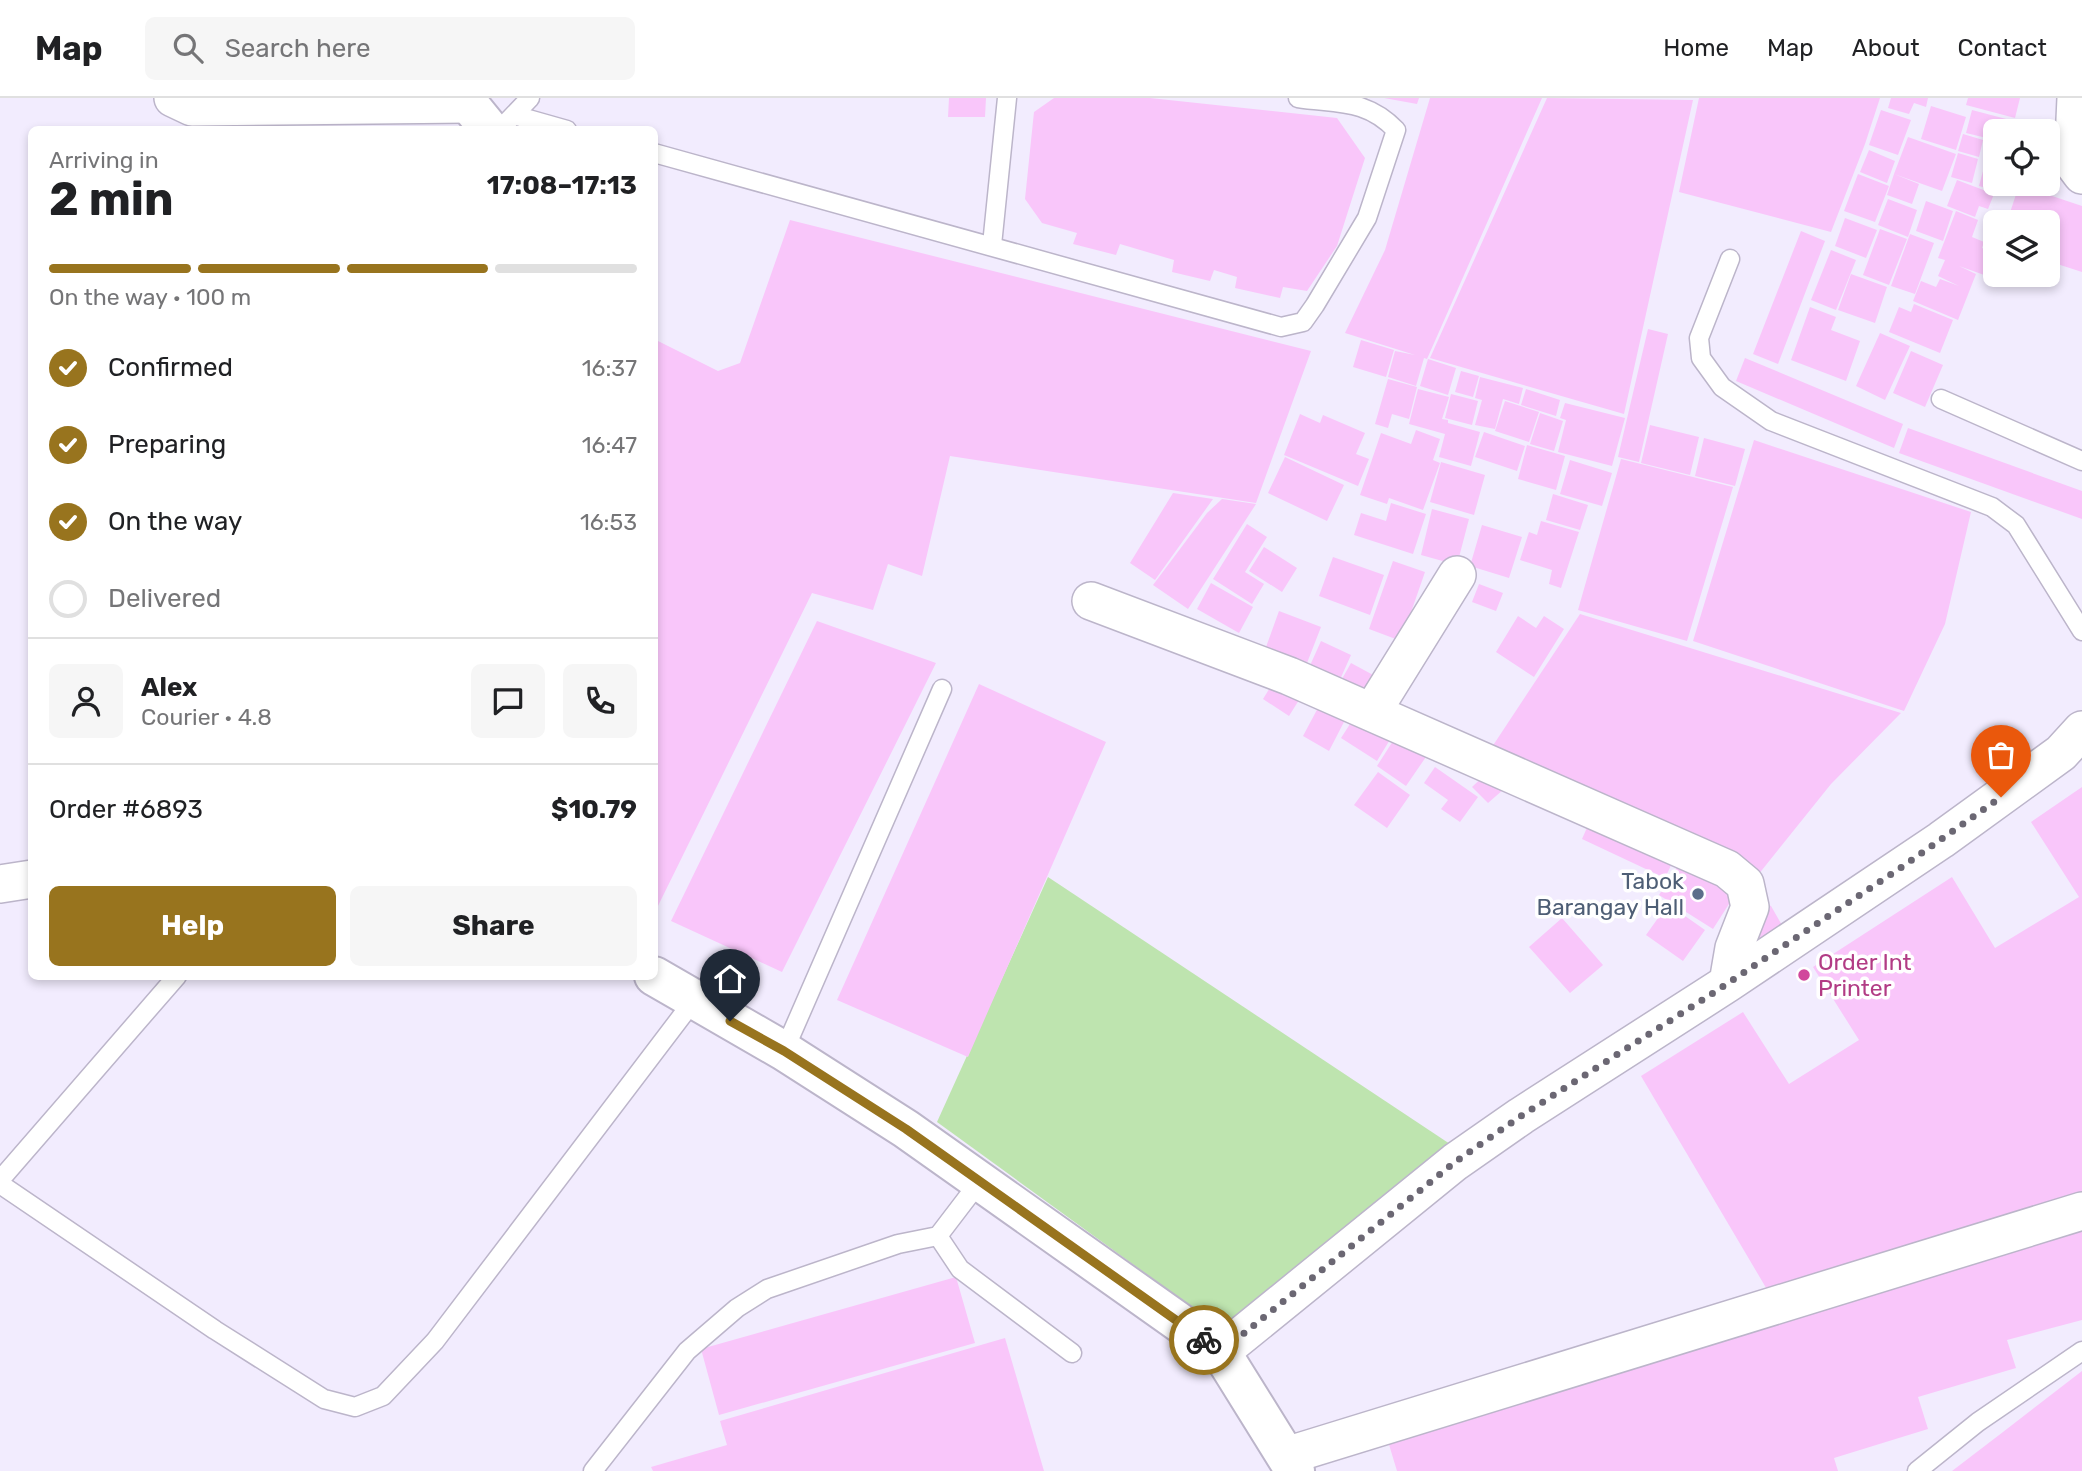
<!DOCTYPE html>
<meta charset="utf-8">
<style>
:root{--surface:#fff;--page:#f6f6f6;--text:#202124;--muted:#757577;--line:#e0e0e0;--accent:#98741e}
body{margin:0;font-family:Rubik,sans-serif;background:var(--page);color:var(--text);height:100vh;display:flex;flex-direction:column;font-size:26px;white-space:nowrap}
*{box-sizing:border-box;margin:0}
p{font-size:23px;color:var(--muted)}
.icon{flex:none;width:38px;height:38px;fill:none;stroke:currentColor;stroke-width:2;stroke-linecap:round;stroke-linejoin:round}
.map{position:relative;flex:1;overflow:hidden}
.details{position:absolute;left:28px;top:28px;width:630px;height:854px;display:flex;flex-direction:column;background:var(--surface);border-radius:10px;box-shadow:0 4px 10px #0003}
.details>*{flex:none}
.fabs{position:absolute;left:1983px;top:21px;display:grid;gap:14px}
.fabs a{display:grid;place-items:center;width:77px;height:77px;border-radius:10px;background:var(--surface);box-shadow:0 4px 10px #0003;font-size:35px}
.pin{position:absolute;display:grid;place-items:center;width:60px;height:60px;color:#fff;margin:-72px -30px;border-radius:50% 50% 50% 0;rotate:-45deg;box-shadow:0 0 7px #0007}
.pin .icon{rotate:45deg}
.courier{position:absolute;display:grid;place-items:center;width:70px;height:70px;margin:-35px;border:5px solid #98741e;border-radius:50%;background:#fff;color:#222;box-shadow:0 2px 9px #0007}
.head em{font-style:normal;font-weight:700}
.head div{display:flex;flex-direction:column-reverse}
.head{display:flex;align-items:center;justify-content:space-between;height:119px;padding:0 21px}
h1{font-size:46px;font-weight:700;line-height:52px}
.bar{display:grid;grid-template-columns:repeat(4,1fr);gap:10px 7px;align-content:center;height:84px;padding:0 21px}
.bar i{height:9px;border-radius:5px;background:var(--line)}
.bar .selected{background:var(--accent)}
.bar p{grid-column:span 4}
.line{display:flex;align-items:center;gap:18px;padding:0 21px;border-top:2px solid var(--line)}
.line div{flex:1}
.round{display:grid;place-items:center;flex:none;width:74px;height:74px;border-radius:10px;background:var(--page)}
ol{padding:0 21px;list-style:none}
li{display:flex;align-items:center;gap:21px;height:77px}
li p{margin-inline-start:auto}
li .icon{padding:7px;border-radius:50%;background:var(--accent);color:#fff;stroke-width:4}
li:last-child{color:var(--muted)}
li i{width:38px;height:38px;border:4px solid var(--line);border-radius:50%}
.primary-button{display:flex;gap:14px;margin-top:auto;padding:14px 21px}
.primary-button a{flex:1;height:80px;border-radius:10px;background:var(--accent);color:#fff;font-size:28px;font-weight:700;line-height:80px;text-align:center}
.primary-button a+a{background:var(--page);color:var(--text)}
header{display:flex;align-items:center;gap:42px;box-sizing:border-box;height:98px;padding:0 35px;background:var(--surface);border-bottom:2px solid var(--line)}
header strong{font-size:33px}
nav{display:flex;gap:38px;margin-inline-start:auto;font-size:24px}
.search{width:490px;height:63px;background:var(--page);display:flex;align-items:center;gap:18px;box-sizing:border-box;padding:0 24px;border-radius:10px;color:var(--muted);font-size:26px}
.map>svg:first-child{display:block}
</style>
<header>
<strong>Map</strong>
<div class="search"><svg class="icon" aria-label="search" viewBox="0 0 24 24"><circle cx="10" cy="10" r="6"/><path d="M15 15l6 6"/></svg>Search here</div>
<nav><a>Home</a><a>Map</a><a>About</a><a>Contact</a></nav>
</header>
<div class="map">
<svg width="2082" height="1373" viewBox="0 0 2082 1373">
<rect width="100%" height="100%" fill="#f2ecfe"/>
<path fill="#bee4af" d="M1048,779L1453,1048L1222,1231L937,1024Z"/>
<path fill="#f9c6fa" d="M949,0H986L985,19H948Z
M1054,0H1150L1337,20L1365,60L1337,148L1307,193L1283,189L1280,200L1235,190L1237,179L1214,172L1210,183L1172,174L1174,162L1120,146L1116,157L1073,146L1077,135L1042,125L1025,101L1034,14Z
M1384,0H1419L1417,6Z
M1430,0H1542L1427,261L1424,260L1416,288L1388,279L1395,253L1415,257L1345,235L1385,152Z
M1547,0L1693,2L1624,316L1430,260Z
M1699,0H1880L1865,46L1831,134L1679,94Z
M1891,0H1928L1926,9L1914,5L1909,16L1888,10Z
M1968,0H2020L2015,20L1966,7Z
M1931,8L1966,19L1956,52L1921,41Z
M1881,12L1911,22L1898,57L1869,47Z
M1972,12L2010,22L2008,33H1995V42L1966,35Z
M1963,36L1983,42L1979,59L1958,53Z
M1908,39L1956,56L1942,93L1894,76Z
M1991,43L1995,45V86H2002L2000,94L1979,88Z
M1869,52L1895,63L1887,85L1860,74Z
M1958,55L1978,61L1972,85L1951,79Z
M1858,76L1889,88L1875,124L1844,113Z
M1894,76L1919,86L1912,106L1887,97Z
M1957,82L1994,96L1988,111L1979,108L1975,119L1947,108Z
M2019,87L2082,108V174L2048,163V124H2007Z
M1888,101L1917,112L1908,139L1878,127Z
M1926,103L1953,113L1943,143L1916,133Z
M1956,113L1978,122L1972,139L1984,144L1982,150L1995,156L1987,178L1959,168L1976,176L1958,222L1913,203L1921,183L1936,189L1940,181L1959,188L1938,178L1945,162L1938,160Z
M1845,120L1877,132L1866,160L1835,148Z
M790,122L1311,253L1256,405L950,358L922,478L888,466L873,512L812,495L656,812L654,811V241L718,273L740,265Z
M1880,131L1907,141L1889,187L1863,177Z
M1801,133L1825,143L1778,266L1753,256Z
M1910,136L1934,145L1915,196L1891,188Z
M1831,152L1856,162L1836,212L1811,202Z
M1851,176L1887,189L1875,225L1838,212Z
M1914,206L1953,222L1940,255L1889,234L1899,209L1911,214Z
M1810,209L1836,219L1831,232L1860,243L1846,283L1791,262Z
M1648,231L1668,236L1639,364L1618,359Z
M1880,235L1910,248L1885,302L1856,288Z
M1361,242L1394,252L1386,279L1353,269Z
M1911,253L1943,267L1925,309L1893,295Z
M1745,260L1903,326L1894,350L1736,283Z
M1428,261L1456,270L1448,297L1420,288Z
M1461,273L1479,278L1473,299L1455,294Z
M1480,279L1523,290L1519,306L1503,301L1495,331L1475,327L1482,302L1475,300Z
M1388,281L1417,289L1409,321L1392,316L1388,330L1375,326Z
M1418,291L1449,299L1442,321L1448,322V325L1480,334L1471,368L1439,359L1445,336L1409,326Z
M1526,291L1560,302L1556,318L1521,307Z
M1451,296L1478,303L1472,327L1445,320Z
M1505,303L1539,314L1529,344L1495,333Z
M1565,305L1625,320L1612,368L1558,354L1566,322L1560,320Z
M1540,315L1563,323L1554,353L1530,346Z
M1300,316L1320,325L1323,317L1365,335L1356,356L1369,361L1358,388L1284,357Z
M1650,327L1699,339L1690,377L1641,365Z
M1908,330L2082,393V421L1899,355Z
M1416,332L1440,341L1433,362L1440,365L1423,412L1389,400L1387,406L1360,397L1381,335L1411,346Z
M1484,334L1525,348L1517,373L1475,359Z
M1704,340L1745,351L1735,388L1695,378Z
M1754,342L1971,414L1945,526L1904,613L1693,543Z
M1527,347L1565,358L1556,392L1518,381Z
M1285,359L1344,387L1327,423L1268,395Z
M1621,361L1733,389L1687,543L1578,512Z
M1570,362L1612,375L1602,408L1560,396Z
M1441,364L1485,377L1474,417L1430,404Z
M1173,395L1213,401L1155,482L1130,465Z
M1553,396L1588,407L1580,432L1546,422Z
M1222,401L1256,406L1188,511L1153,487L1207,415Z
M1391,405L1426,416L1413,456L1354,437L1361,415L1386,423Z
M1432,411L1469,421L1457,467L1421,457Z
M1541,423L1579,434L1561,490L1549,486L1552,472L1520,462L1529,434L1537,437Z
M1247,426L1267,439L1245,474L1264,486L1252,506L1213,481Z
M1482,427L1522,439L1509,480L1470,468Z
M1264,449L1297,470L1282,494L1249,473Z
M1333,459L1384,477L1370,517L1319,498Z
M1393,463L1425,474L1401,543L1369,531Z
M1211,485L1253,509L1239,535L1197,511Z
M1479,486L1503,495L1496,513L1472,504Z
M1279,513L1321,529L1307,565L1266,549Z
M1580,516L1901,615L1831,686L1758,777L1490,652Z
M1518,518L1536,530L1544,518L1564,531L1534,579L1496,554Z
M817,523L936,565L782,874L671,823Z
M1321,543L1351,557L1338,586L1308,572Z
M1351,565L1375,578L1362,600L1338,588Z
M1278,577L1304,594L1289,618L1263,601Z
M979,586L1106,644L968,959L837,902Z
M1319,608L1345,622L1329,653L1303,638Z
M1359,612L1394,635L1377,663L1341,640Z
M1400,632L1430,653L1406,688L1377,668Z
M1435,669L1478,699L1460,724L1441,711L1448,702L1424,685Z
M1378,674L1410,697L1387,730L1354,707Z
M1488,674L1504,691L1488,705L1472,689Z
M2082,689V1113L1775,1205L1641,978L1743,914L1789,986L1859,942L1813,869L1952,779L1995,850L2079,799L2031,724Z
M1593,716L1677,755L1665,780L1582,741Z
M1683,760L1736,795L1713,831L1659,797Z
M1760,804L1771,808L1783,829L1745,850Z
M1668,806L1705,832L1683,863L1646,837Z
M1562,820L1603,867L1570,895L1529,849Z
M2082,1132V1222L2007,1242L2016,1270L1918,1299L1928,1331L1834,1360L1838,1373H1397L1387,1340Z
M956,1179L975,1245L719,1317L701,1251Z
M1005,1240L1044,1373H653L651,1369L727,1347L720,1323Z
M2082,1273V1373H1952L2003,1334Z"/>
<g fill="none" stroke-linecap="round" stroke-linejoin="round">
<g stroke="#bcb5ca" stroke-width="21">
<path id="lane" d="M514,17L567,32
M507,24L530,0
M654,55L1281,229L1303,224L1315,207L1367,120L1396,32C1366,1 1338,6 1298,0
M992,147L1007,0
M1730,161L1699,240L1701,260L1722,289L1771,323L1992,409L2016,427L2082,533
M1941,301L2082,363
M784,953L942,591
M0,1082L177,878
M0,1086L215,1232L324,1301L355,1309L383,1298L435,1243L694,902
M938,1138L960,1171L1072,1255
M593,1373L687,1253L737,1210L767,1191L898,1146L938,1138L980,1083
M1917,1373L1978,1324L2082,1253"/>
</g>
<g stroke="#bcb5ca" stroke-width="40">
<path id="street" d="M173,0L192,9L469,6
M2076,0L2073,65L2082,77
M1091,503L1289,578L1727,771L1745,786L1750,809L1734,850L1728,885
M1372,614L1457,477
M0,786L32,781
M1221,1254L1455,1064L1521,1018L1728,885L1941,742L2061,655L2082,632
M1286,1358L2082,1113"/>
</g>
<g stroke="#bcb5ca" stroke-width="42">
<path id="secondary" d="M464,0L490,32
M654,878L784,953L906,1031L1221,1254L1295,1373"/>
</g>
<use href="#lane" stroke="#fff" stroke-width="18"/>
<use href="#street" stroke="#fff" stroke-width="37"/>
<use href="#secondary" stroke="#fff" stroke-width="38"/>
</g>
<g fill="none" stroke-linecap="round" stroke-linejoin="round">
<path stroke="#6b6773" stroke-width="7" stroke-dasharray="0 12.6" d="M1204,1242L1221,1254L1455,1064L1521,1018L1707,899L1899,771L2001,699"/>
<path stroke="#98741e" stroke-width="9" d="M730,923L784,953L906,1031L1204,1242"/>
</g>
<circle fill="#5c6f8a" stroke="#fff" stroke-width="2.5" cx="1698" cy="796" r="7"/>
<circle fill="#d1479c" stroke="#fff" stroke-width="2.5" cx="1804" cy="877" r="7"/>
<g text-anchor="middle" stroke-width="7" stroke-linejoin="round" paint-order="stroke">
<g font-size="23" fill="#4e5e75" stroke="#fff" text-anchor="end">
<text x="1684" y="791">Tabok<tspan x="1684" dy="26">Barangay Hall</tspan></text>
</g>
<g font-size="23" fill="#b23c85" stroke="#fff" text-anchor="start">
<text x="1818" y="872">Order Int<tspan x="1818" dy="26">Printer</tspan></text>
</g>
</g>
</svg>
<div class="fabs">
<a><svg class="icon" aria-label="locate" viewBox="0 0 24 24"><circle cx="12" cy="12" r="6"/><path d="M12 2v4M12 18v4M2 12h4M18 12h4"/></svg></a>
<a><svg class="icon" aria-label="layers" viewBox="0 0 24 24"><path d="M12 4l9 5-9 5-9-5zM3 14l9 5 9-5"/></svg></a>
</div>
<div class="pin" style="left:2001px;top:699px;background:#ea580c"><svg class="icon" aria-label="bag" viewBox="0 0 24 24"><path d="M5 8h14l-1 12H6zM9 8a3 3 0 0 1 6 0"/></svg></div>
<div class="pin" style="left:730px;top:923px;background:#1f2937"><svg class="icon" aria-label="home" viewBox="0 0 24 24"><path d="M3 11l9-7 9 7M6 9v11h12V9"/></svg></div>
<div class="courier" style="left:1204px;top:1242px"><svg class="icon" aria-label="bike" viewBox="0 0 24 24"><circle cx="6" cy="16" r="4"/><circle cx="18" cy="16" r="4"/><path d="M6 16l4-8h5l3 8M10 8l3 8H6M13 5h3"/></svg></div>
<section class="details">
<div class="head"><div><h1>2 min</h1><p>Arriving in</p></div><em>17:08–17:13</em></div>
<div class="bar"><i class="selected"></i><i class="selected"></i><i class="selected"></i><i></i><p>On the way · 100 m</p></div>
<ol>
<li><svg class="icon" aria-label="check" viewBox="0 0 24 24"><path d="M5 12l5 5 9-10"/></svg>Confirmed<p>16:37</p></li>
<li><svg class="icon" aria-label="check" viewBox="0 0 24 24"><path d="M5 12l5 5 9-10"/></svg>Preparing<p>16:47</p></li>
<li><svg class="icon" aria-label="check" viewBox="0 0 24 24"><path d="M5 12l5 5 9-10"/></svg>On the way<p>16:53</p></li>
<li><i></i>Delivered</li>
</ol>
<div class="line" style="height:126px"><a class="round"><svg class="icon" aria-label="person" viewBox="0 0 24 24"><circle cx="12" cy="8" r="4"/><path d="M4 21q1-7 8-7t8 7"/></svg></a><div><b>Alex</b><p>Courier · 4.8</p></div><a class="round"><svg class="icon" aria-label="chat" viewBox="0 0 24 24"><path d="M4 5h16v11H9l-5 4z"/></svg></a><a class="round"><svg class="icon" aria-label="phone" viewBox="0 0 24 24"><path d="M5 4h4l2 5-3 2q2 4 5 5l2-3 5 2v4C11 20 4 13 5 4z"/></svg></a></div>
<div class="line" style="height:91px"><div>Order #6893</div><b>$10.79</b></div>
<div class="primary-button"><a>Help</a><a>Share</a></div>
</section>
</div>
